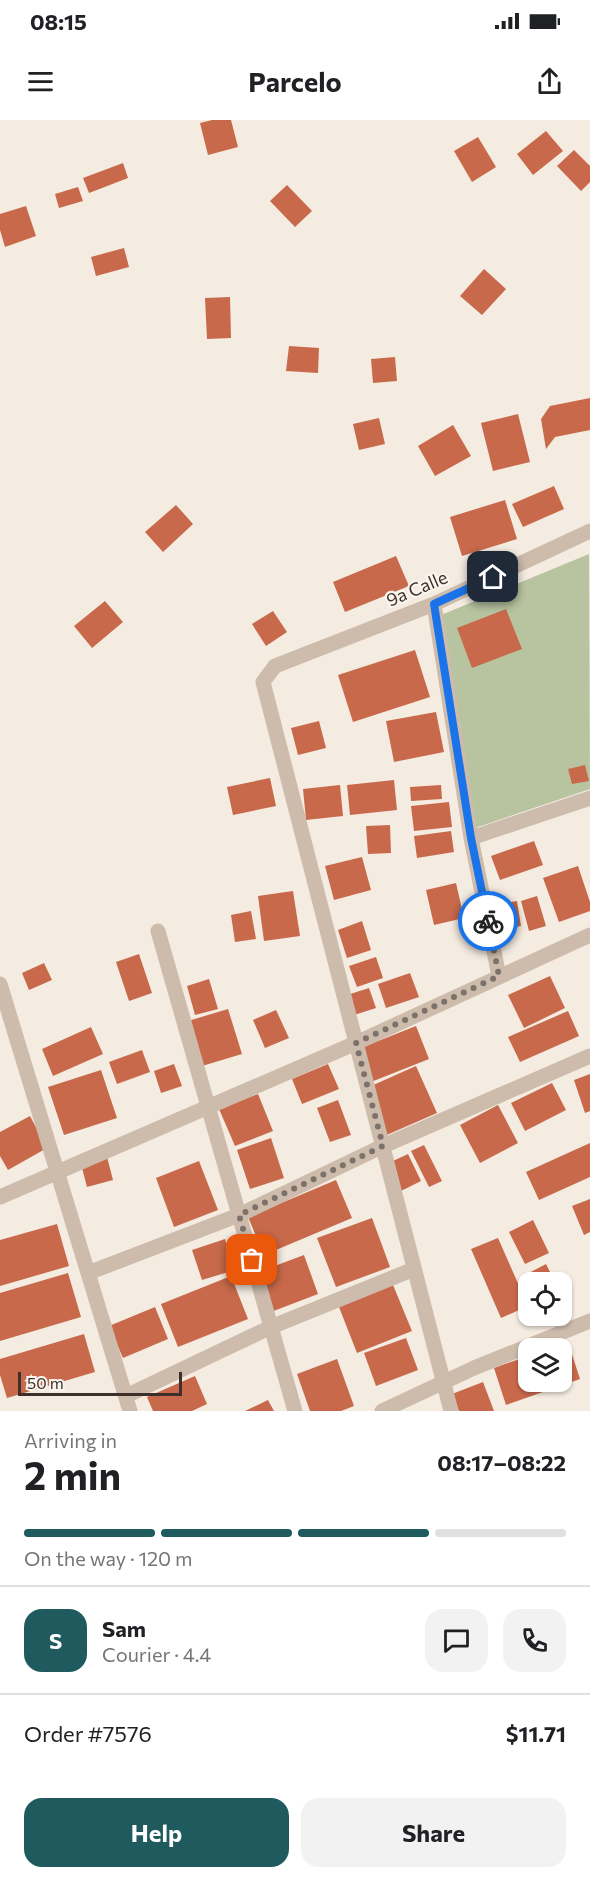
<!DOCTYPE html>
<meta charset="utf-8">
<style>
:root{--surface:#fff;--page:#f2f2f2;--text:#202124;--muted:#757577;--line:#e0e0e0;--accent:#1f5a5e}
body{margin:0;font-family:Commissioner,sans-serif;background:var(--page);color:var(--text);height:100vh;display:flex;flex-direction:column;font-size:22px;white-space:nowrap}
*{box-sizing:border-box;margin:0}
p{font-size:20px;color:var(--muted)}
.icon{flex:none;width:33px;height:33px;fill:none;stroke:currentColor;stroke-width:2;stroke-linecap:round;stroke-linejoin:round}
.map{position:relative;height:1291px;overflow:hidden}
.side{display:flex;flex-direction:column;background:var(--surface);flex:1}
.side>*{flex:none}
.controls{position:absolute;left:518px;top:1152px;display:grid;gap:12px}
.controls a{display:grid;place-items:center;width:54px;height:54px;border-radius:12px;background:var(--surface);box-shadow:0 2px 4px #0004;font-size:30px}
.scale{position:absolute;left:18px;bottom:15px;width:164px;box-sizing:border-box;padding-left:6px;border:3px solid #3b302b;border-top:0;font-size:16px;line-height:21px;white-space:nowrap;color:#3b302b;-webkit-text-stroke:4px #fbf5ee;paint-order:stroke}
.pin{position:absolute;display:grid;place-items:center;width:51px;height:51px;color:#fff;margin:-26px;border-radius:12px;box-shadow:0 3px 9px #0006}
.courier{position:absolute;display:grid;place-items:center;width:60px;height:60px;margin:-30px;border:4px solid #1a73e8;border-radius:50%;background:#fff;color:#222;box-shadow:0 2px 8px #0007}
.head em{font-style:normal;font-weight:700}
.head div{display:flex;flex-direction:column-reverse}
.head{display:flex;align-items:center;justify-content:space-between;height:102px;padding:0 24px}
h1{font-size:39px;font-weight:700;line-height:45px}
.bar{display:grid;grid-template-columns:repeat(4,1fr);gap:9px 6px;align-content:center;height:72px;padding:0 24px}
.bar i{height:8px;border-radius:4px;background:var(--line)}
.bar .selected{background:var(--accent)}
.bar p{grid-column:span 4}
.line{display:flex;align-items:center;gap:15px;padding:0 24px;border-top:2px solid var(--line)}
.line div{flex:1}
.round{display:grid;place-items:center;flex:none;width:63px;height:63px;border-radius:18px;background:var(--page)}
.button{display:flex;gap:12px;margin-top:auto;padding:12px 24px}
.button a{flex:1;height:69px;border-radius:18px;background:var(--accent);color:#fff;font-size:24px;font-weight:700;line-height:69px;text-align:center}
.button a+a{background:var(--page);color:var(--text)}
.status{display:flex;justify-content:space-between;align-items:center;height:42px;padding:0 30px;background:var(--surface);direction:ltr}
.status svg{height:16px;fill:currentColor}
header{display:flex;justify-content:space-between;align-items:center;height:78px;padding:0 24px;background:var(--surface);font-size:27px;font-weight:700}
.map>svg:first-child{display:block}
</style>
<div class="status"><b>08:15</b><svg viewBox="0 0 49 12"><path d="M0 12V9h3v3zM5 12V6h3v6zM10 12V3h3v9zM15 12V0h3v12zM26 1h20v11H26zM47 4h2v5h-2z"/></svg></div>
<header><svg class="icon" aria-label="menu" viewBox="0 0 24 24"><path d="M4 6h16M4 12h16M4 18h16"/></svg>Parcelo<svg class="icon" aria-label="share" viewBox="0 0 24 24"><path d="M12 15V3M7 8l5-5 5 5M5 13v7h14v-7"/></svg></header>
<div class="map">
<svg width="590" height="1291" viewBox="0 0 590 1291">
<rect width="100%" height="100%" fill="#f4ebe1"/>
<path fill="#b8c4a0" d="M589,434L590,669L475,708L441,495Z"/>
<path fill="#c8694b" d="M212,0H231L238,27L208,35L200,3Z
M546,11L563,31L533,55L517,34Z
M478,17L496,47L472,62L454,31Z
M574,30L590,46V62L581,71L557,46Z
M123,43L128,58L89,73L83,58Z
M287,65L312,91L295,107L270,81Z
M78,67L83,81L59,88L55,74Z
M26,86L36,116L5,127L0,110V94Z
M124,128L129,147L96,156L91,137Z
M484,149L506,169L482,195L460,176Z
M230,177L231,218L207,219L205,178Z
M289,226L319,228L318,253L286,251Z
M395,237L397,261L373,263L371,239Z
M590,278V310L555,317L546,329L541,299L550,286Z
M518,294L530,342L493,351L481,303Z
M379,298L385,324L359,330L353,304Z
M453,305L471,336L435,356L418,326Z
M554,366L564,389L523,407L512,384Z
M505,380L517,419L462,436L450,397Z
M176,385L193,404L163,432L145,412Z
M396,436L409,466L345,492L333,462Z
M105,481L123,502L92,528L74,506Z
M506,489L522,529L472,548L457,508Z
M273,491L287,512L266,526L252,504Z
M415,530L430,577L353,602L338,555Z
M436,592L444,632L394,642L386,601Z
M319,601L326,628L298,635L291,608Z
M585,645L589,661L572,664L568,649Z
M270,658L276,686L233,695L227,667Z
M394,660L397,690L350,695L347,665Z
M340,665L343,696L306,700L303,669Z
M441,665L442,679L411,681L410,667Z
M449,682L452,707L414,711L411,686Z
M390,705L391,733L368,734L366,706Z
M451,711L454,732L417,738L414,716Z
M534,721L543,745L500,760L491,736Z
M362,737L371,770L334,780L325,746Z
M578,746L590,782V791L559,802L543,758Z
M456,763L464,798L434,805L426,770Z
M293,771L300,816L264,821L258,776Z
M537,776L546,806L529,811L521,781Z
M517,781L521,806L499,810L494,785Z
M251,791L256,819L235,822L231,795Z
M362,801L371,830L347,838L338,810Z
M139,834L152,873L129,881L116,842Z
M376,837L383,858L357,867L349,846Z
M44,843L52,860L29,870L22,853Z
M410,853L419,877L386,888L378,864Z
M550,856L565,888L524,908L508,875Z
M209,859L218,889L195,895L187,866Z
M369,868L376,888L351,896L344,876Z
M228,889L242,934L202,946L188,901Z
M276,890L289,918L265,928L253,900Z
M568,891L579,916L520,942L508,917Z
M416,906L429,939L371,962L358,929Z
M91,907L103,934L53,956L42,929Z
M142,930L150,952L117,964L109,942Z
M174,944L182,966L161,973L154,951Z
M328,944L339,969L302,984L292,959Z
M416,946L437,993L382,1017L362,970Z
M101,950L117,998L64,1015L48,967Z
M590,954V991L585,993L574,960Z
M552,963L566,990L525,1011L511,983Z
M258,974L273,1011L235,1026L219,989Z
M338,980L351,1015L330,1022L317,988Z
M498,985L518,1023L480,1043L460,1005Z
M30,996L47,1028L8,1050L0,1036V1012Z
M271,1018L284,1058L250,1069L237,1030Z
M590,1023V1057L539,1080L526,1052Z
M424,1025L442,1061L429,1067L411,1031Z
M408,1034L421,1061L395,1074L382,1046Z
M107,1037L113,1060L87,1067L81,1044Z
M199,1041L218,1090L174,1107L156,1058Z
M336,1060L352,1098L264,1135L248,1097Z
M590,1079V1112L584,1115L572,1086Z
M372,1098L390,1147L336,1167L317,1118Z
M533,1100L549,1133L525,1144L509,1112Z
M57,1104L69,1146L0,1166V1120Z
M498,1118L528,1186L501,1198L471,1129Z
M225,1119L235,1150L202,1160L192,1130Z
M304,1135L318,1174L271,1192L256,1153Z
M546,1144L555,1162H529L525,1155Z
M68,1153L81,1197L0,1221V1173Z
M231,1156L248,1199L178,1227L161,1184Z
M393,1165L412,1211L357,1233L339,1187Z
M155,1187L168,1219L123,1238L109,1206Z
M84,1214L95,1252L7,1278L0,1255V1239Z
M406,1218L418,1250L376,1266L364,1233Z
M568,1222L580,1259L506,1285L494,1248L528,1236V1262H561V1228H550Z
M337,1239L354,1286L341,1291H310L297,1254Z
M195,1256L207,1284L192,1291H153L147,1277Z
M483,1262L494,1291H459L452,1274Z
M268,1280L274,1291H245Z"/>
<g fill="none" stroke-linecap="round" stroke-linejoin="round">
<path stroke="#cdbbac" stroke-width="15" d="M434,484L471,718L499,856
M471,718L590,678
M158,811L295,1291
M0,864L130,1291
M0,1077L356,923L590,815
M88,1153L239,1095L383,1026L590,936
M126,1276L271,1207L414,1149
M382,1291L474,1248L590,1201
M451,1291L263,562L275,546L434,484L590,411"/>
</g>
<g fill="none" stroke-linecap="round" stroke-linejoin="round">
<path stroke="#7c716b" stroke-width="6" stroke-dasharray="0 10.8" d="M252,1140L239,1095L383,1026L356,923L499,856L488,801"/>
<path stroke="#1a73e8" stroke-width="8" d="M488,801L471,718L434,484L493,457"/>
</g>
<g text-anchor="middle" stroke-width="4.5" stroke-linejoin="round" paint-order="stroke">
<g font-size="18" fill="#3b302b" stroke="#fbf5ee">
<text transform="translate(417 469) rotate(-23)" y="6">9a Calle</text>
</g>
</g>
</svg>
<div class="controls">
<a><svg class="icon" aria-label="locate" viewBox="0 0 24 24"><circle cx="12" cy="12" r="6"/><path d="M12 2v4M12 18v4M2 12h4M18 12h4"/></svg></a>
<a><svg class="icon" aria-label="layers" viewBox="0 0 24 24"><path d="M12 4l9 5-9 5-9-5zM3 14l9 5 9-5"/></svg></a>
</div>
<div class="scale">50 m</div>
<div class="pin" style="left:252px;top:1140px;background:#ea580c"><svg class="icon" aria-label="bag" viewBox="0 0 24 24"><path d="M5 8h14l-1 12H6zM9 8a3 3 0 0 1 6 0"/></svg></div>
<div class="pin" style="left:493px;top:457px;background:#1f2937"><svg class="icon" aria-label="home" viewBox="0 0 24 24"><path d="M3 11l9-7 9 7M6 9v11h12V9"/></svg></div>
<div class="courier" style="left:488px;top:801px"><svg class="icon" aria-label="bike" viewBox="0 0 24 24"><circle cx="6" cy="16" r="4"/><circle cx="18" cy="16" r="4"/><path d="M6 16l4-8h5l3 8M10 8l3 8H6M13 5h3"/></svg></div>
</div>
<section class="side">
<div class="head"><div><h1>2 min</h1><p>Arriving in</p></div><em>08:17–08:22</em></div>
<div class="bar"><i class="selected"></i><i class="selected"></i><i class="selected"></i><i></i><p>On the way · 120 m</p></div>
<div class="line" style="height:108px"><b class="round" style="background:var(--accent);color:#fff">S</b><div><b>Sam</b><p>Courier · 4.4</p></div><a class="round"><svg class="icon" aria-label="chat" viewBox="0 0 24 24"><path d="M4 5h16v11H9l-5 4z"/></svg></a><a class="round"><svg class="icon" aria-label="phone" viewBox="0 0 24 24"><path d="M5 4h4l2 5-3 2q2 4 5 5l2-3 5 2v4C11 20 4 13 5 4z"/></svg></a></div>
<div class="line" style="height:78px"><div>Order #7576</div><b>$11.71</b></div>
<div class="button"><a>Help</a><a>Share</a></div>
</section>
